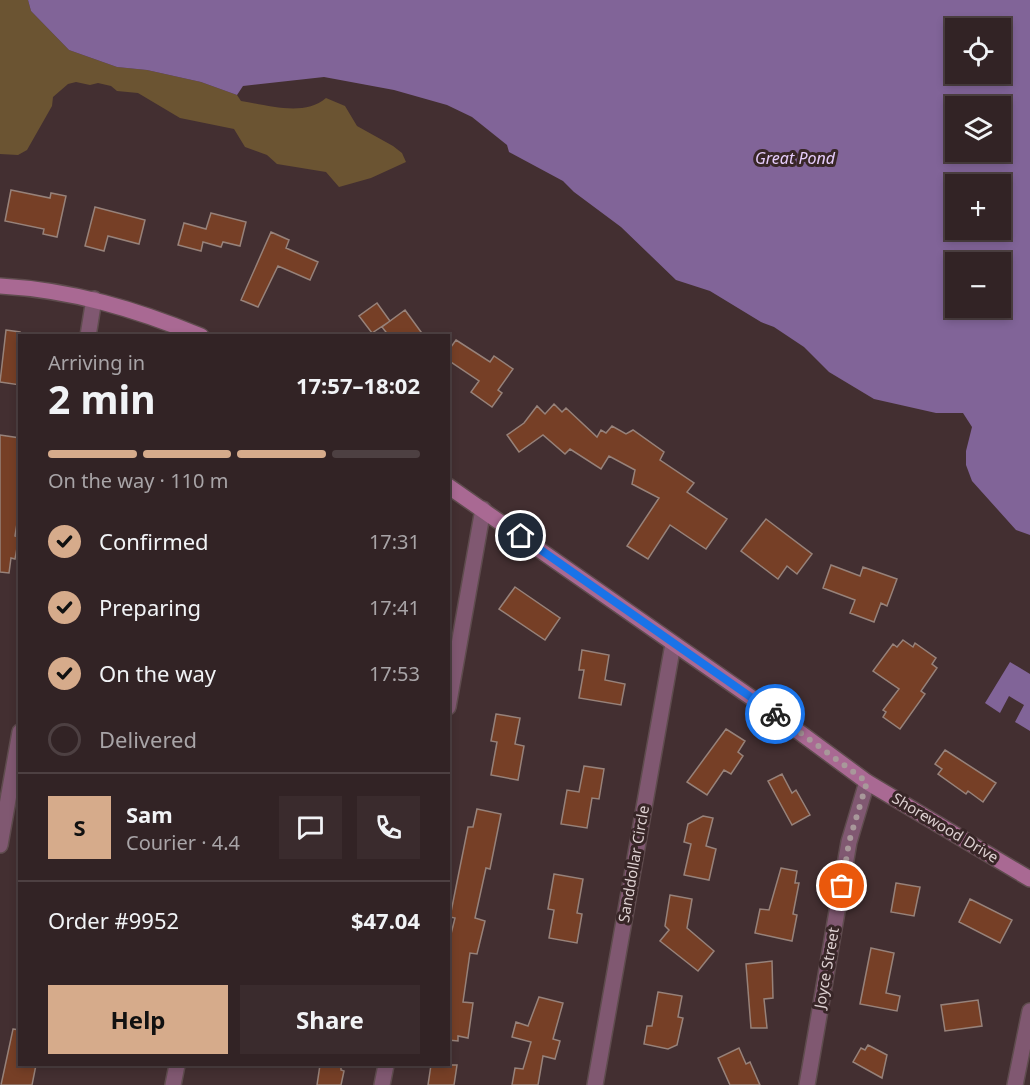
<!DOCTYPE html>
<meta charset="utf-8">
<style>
:root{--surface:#322325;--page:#3a2b2d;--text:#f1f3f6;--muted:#a8a4a7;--line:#4d4042;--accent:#d6ab8b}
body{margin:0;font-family:"Noto Sans",sans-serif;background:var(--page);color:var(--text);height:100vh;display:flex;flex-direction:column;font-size:22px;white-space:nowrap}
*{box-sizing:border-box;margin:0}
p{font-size:20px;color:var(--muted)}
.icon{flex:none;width:33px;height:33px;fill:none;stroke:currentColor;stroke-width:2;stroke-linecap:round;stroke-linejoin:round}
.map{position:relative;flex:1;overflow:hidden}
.side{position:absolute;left:18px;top:334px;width:432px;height:732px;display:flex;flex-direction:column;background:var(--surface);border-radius:0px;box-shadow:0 3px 9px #0003,0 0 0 2px var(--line)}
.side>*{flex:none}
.tools{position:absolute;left:945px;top:18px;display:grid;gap:12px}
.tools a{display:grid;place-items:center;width:66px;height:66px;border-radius:0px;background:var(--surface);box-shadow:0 3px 9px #0003,0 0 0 2px var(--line);font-size:30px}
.pin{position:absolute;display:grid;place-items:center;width:51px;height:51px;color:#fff;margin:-26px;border:3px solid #fff;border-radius:50%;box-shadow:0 2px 6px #0007}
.courier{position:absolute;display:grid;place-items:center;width:60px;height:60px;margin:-30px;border:4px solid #1a73e8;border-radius:50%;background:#fff;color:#222;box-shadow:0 2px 8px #0007}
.headline em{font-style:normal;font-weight:700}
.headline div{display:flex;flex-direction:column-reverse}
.headline{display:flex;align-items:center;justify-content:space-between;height:102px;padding:0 30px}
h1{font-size:39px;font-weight:700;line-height:45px}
.bar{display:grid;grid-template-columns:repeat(4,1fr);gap:9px 6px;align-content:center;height:72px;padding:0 30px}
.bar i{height:8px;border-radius:4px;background:var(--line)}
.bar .on{background:var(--accent)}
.bar p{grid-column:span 4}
.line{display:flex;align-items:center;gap:15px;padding:0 30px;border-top:2px solid var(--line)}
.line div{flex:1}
.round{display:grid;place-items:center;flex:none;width:63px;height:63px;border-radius:0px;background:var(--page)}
ol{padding:0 30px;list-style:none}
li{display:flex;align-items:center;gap:18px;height:66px}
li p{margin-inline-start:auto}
li .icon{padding:6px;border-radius:50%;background:var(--accent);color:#111;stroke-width:4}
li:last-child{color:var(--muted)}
li i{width:33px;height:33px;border:3px solid var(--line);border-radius:50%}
.button{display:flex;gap:12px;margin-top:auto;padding:12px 30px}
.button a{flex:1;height:69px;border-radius:0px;background:var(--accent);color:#111;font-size:24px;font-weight:700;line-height:69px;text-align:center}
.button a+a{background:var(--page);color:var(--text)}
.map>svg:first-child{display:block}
</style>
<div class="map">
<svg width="1030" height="1085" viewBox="0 0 1030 1085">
<rect width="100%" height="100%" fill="#432f31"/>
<path fill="#6b5432" d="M0,0H28L31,11L69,50L117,67L147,70L201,82L237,95L241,101C268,105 304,117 326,98L345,106L357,126L393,146L402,153L406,162L371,178L339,187L326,172L277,164L267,155L245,147L234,129L180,118L138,93L117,91L111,86L98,83L90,85L76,82L68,84L53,97L52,106L27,150L18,155L0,154Z"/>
<path fill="#816498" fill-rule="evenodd" d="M28,0H1030V535L1016,530L972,481L966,465V451L972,427L963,413H936L874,399L829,372L804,347L774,327L761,322L710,291L676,280L621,227L574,192L563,181L509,152L507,145L472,117L447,105L394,90L324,77L243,86L237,95L201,82L147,70L117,67L69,50L31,11ZM956,28H1000V74H956ZM956,106H1000V152H956ZM956,184H1000V230H956ZM956,262H1000V308H956Z
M1010,662L1030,674V731L1015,722L1024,705L1009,696L1000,713L985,703Z"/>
<path fill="#763f26" stroke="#97827a" stroke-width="1.5" d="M11,190L50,198L51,193L66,196L57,237L43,234L44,229L5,221Z
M95,207L145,220L139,244L108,236L104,251L85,246Z
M211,213L246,222L240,246L223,242L221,247L203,242L201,251L178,245L184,223L206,229Z
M271,232L289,240L286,248L318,262L310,280L278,266L258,307L241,300Z
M377,303L390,321L372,333L359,316Z
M405,310L424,336H389L382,327Z
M6,330L20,332V385L0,382Z
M456,340L490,362L494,356L513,369L498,390L502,393L492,407L471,392L479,381L448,360V351Z
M554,404L562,412L566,408L597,437L601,430L606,433L612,426L626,434L633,430L664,452L660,460L694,483L687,492L727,519L706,549L670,525L648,559L627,546L659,498L632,484L635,470L609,456L601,469L570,449L565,454L543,435L519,452L507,435L524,423L537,406L545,414Z
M0,435L20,438V505L15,536L19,537L15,559L11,558L9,573L0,572Z
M766,519L812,554L797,574L787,566L778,579L741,551Z
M831,565L860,576L863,567L897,579L887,606L881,603L874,622L850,613L855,600L823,588Z
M515,587L560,618L545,640L499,609Z
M903,640L913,647L915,643L936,658L932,664L937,668L921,691L925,694L900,729L883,717L886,712L883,710L899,689L873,671L893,644L897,647Z
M582,650L609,655L605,680L625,684L621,705L579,698L584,670H579Z
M496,714L520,718L515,744L524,746L518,780L491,775L497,742L491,741Z
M726,729L745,741L738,752L743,756L731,774L724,770L707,795L687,782Z
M945,750L996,783L983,802L968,791L966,794L938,774L942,769L935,764Z
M584,766L604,769L599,799L592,798L587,828L561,824L567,790L579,792Z
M782,774L792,793L796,790L810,815L792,825L768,781Z
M477,809L501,814L490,869L486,868L475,918L485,921L477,954L470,953L463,1002L473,1003L468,1038L458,1036V1041L448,1040V946L455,918L450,917L468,827H473Z
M703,816L713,818L706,846L716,849L709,880L684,875L691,844L684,842L688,824Z
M781,868L797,871L795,883H799L793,914L797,915L792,941L755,933L760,909L769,910Z
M554,874L583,879L577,913L582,914L577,943L549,938L554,910L548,909Z
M896,883L920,887L914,916L891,912Z
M670,895L692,899L687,928L714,951L698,971L660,941L669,930L665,926Z
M970,899L1012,920L1000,943L959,922Z
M871,948L894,953L886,993L900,996L897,1011L860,1004Z
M772,961L773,998L764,999L767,1028H751L746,964Z
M658,992L682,996L678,1017L683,1018L677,1045L668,1049L644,1044L647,1026H652Z
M539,997L563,1003L553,1039L560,1041L555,1059L543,1056L538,1085H512L515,1068L523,1069L531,1042L512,1037L516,1022L528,1026Z
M978,1000L982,1026L945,1031L941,1005Z
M13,1029L20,1030V1065H36L32,1085H1Z
M868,1045L887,1055L882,1078L853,1062L861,1048L865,1050Z
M739,1048L746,1064L750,1062L760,1085H730L718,1058Z
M320,1065H341V1070L344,1071L341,1085H317Z
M431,1065H457L454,1085H428Z"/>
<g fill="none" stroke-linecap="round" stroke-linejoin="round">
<g stroke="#5f4c4e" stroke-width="18">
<path id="street" d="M88,336L94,299
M448,707L483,509
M0,845L20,732
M173,1085L177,1065
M382,1085L386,1065
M595,1085L673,644
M807,1085L849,842L867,782
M1015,1085L1030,1011"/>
</g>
<g stroke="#5f4c4e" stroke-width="18">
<path id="secondary" d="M0,286C72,290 135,309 201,336
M448,486L772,712L867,782L1030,879"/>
</g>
<use href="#street" stroke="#805871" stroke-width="15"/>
<use href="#secondary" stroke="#a96993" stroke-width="15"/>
</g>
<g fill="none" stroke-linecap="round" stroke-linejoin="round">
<path stroke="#a8989a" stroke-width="6" stroke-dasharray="0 10.8" d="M775,714L867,782L849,842L842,886"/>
<path stroke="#1a73e8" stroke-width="8" d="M521,536L775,714"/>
</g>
<g text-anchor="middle" stroke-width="6" stroke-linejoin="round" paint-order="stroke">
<g font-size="15" fill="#ded1d2" stroke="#382627">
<text transform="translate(945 828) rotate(31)" y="5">Shorewood Drive</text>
<text transform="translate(634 864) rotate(-80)" y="5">Sanddollar Circle</text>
<text transform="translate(827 968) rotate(-80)" y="5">Joyce Street</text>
</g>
<g font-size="16" font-style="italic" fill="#e6cdfb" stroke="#382627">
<text x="795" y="164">Great Pond</text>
</g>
</g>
</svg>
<div class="tools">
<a><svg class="icon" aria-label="locate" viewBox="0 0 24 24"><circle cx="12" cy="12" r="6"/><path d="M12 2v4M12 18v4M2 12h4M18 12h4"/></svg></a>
<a><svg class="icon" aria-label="layers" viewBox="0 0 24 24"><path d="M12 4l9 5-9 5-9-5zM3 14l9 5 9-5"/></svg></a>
<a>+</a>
<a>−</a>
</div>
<div class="pin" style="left:842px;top:886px;background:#ea580c"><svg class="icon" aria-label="bag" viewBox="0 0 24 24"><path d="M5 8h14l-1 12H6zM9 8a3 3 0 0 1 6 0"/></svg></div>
<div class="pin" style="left:521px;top:536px;background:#1f2937"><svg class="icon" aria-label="home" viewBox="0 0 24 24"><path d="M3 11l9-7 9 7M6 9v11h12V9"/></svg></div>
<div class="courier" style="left:775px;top:714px"><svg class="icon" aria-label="bike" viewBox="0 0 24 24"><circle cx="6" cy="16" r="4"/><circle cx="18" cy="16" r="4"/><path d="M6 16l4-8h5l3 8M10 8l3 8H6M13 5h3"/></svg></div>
<section class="side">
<div class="headline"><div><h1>2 min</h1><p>Arriving in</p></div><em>17:57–18:02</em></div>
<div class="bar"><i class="on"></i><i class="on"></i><i class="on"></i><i></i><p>On the way · 110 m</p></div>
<ol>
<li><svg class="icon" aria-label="check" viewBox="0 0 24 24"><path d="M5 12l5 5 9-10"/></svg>Confirmed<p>17:31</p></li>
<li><svg class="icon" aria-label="check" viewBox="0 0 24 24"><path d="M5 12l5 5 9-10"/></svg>Preparing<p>17:41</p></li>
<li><svg class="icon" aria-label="check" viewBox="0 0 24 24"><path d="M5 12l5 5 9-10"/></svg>On the way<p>17:53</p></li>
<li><i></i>Delivered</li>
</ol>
<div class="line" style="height:108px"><b class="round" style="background:var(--accent);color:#111">S</b><div><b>Sam</b><p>Courier · 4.4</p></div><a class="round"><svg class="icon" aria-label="chat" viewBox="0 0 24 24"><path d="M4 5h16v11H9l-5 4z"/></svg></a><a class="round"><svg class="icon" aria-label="phone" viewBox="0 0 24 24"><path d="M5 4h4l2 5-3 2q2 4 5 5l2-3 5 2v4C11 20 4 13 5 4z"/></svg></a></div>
<div class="line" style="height:78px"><div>Order #9952</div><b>$47.04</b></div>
<div class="button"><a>Help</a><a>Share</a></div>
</section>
</div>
